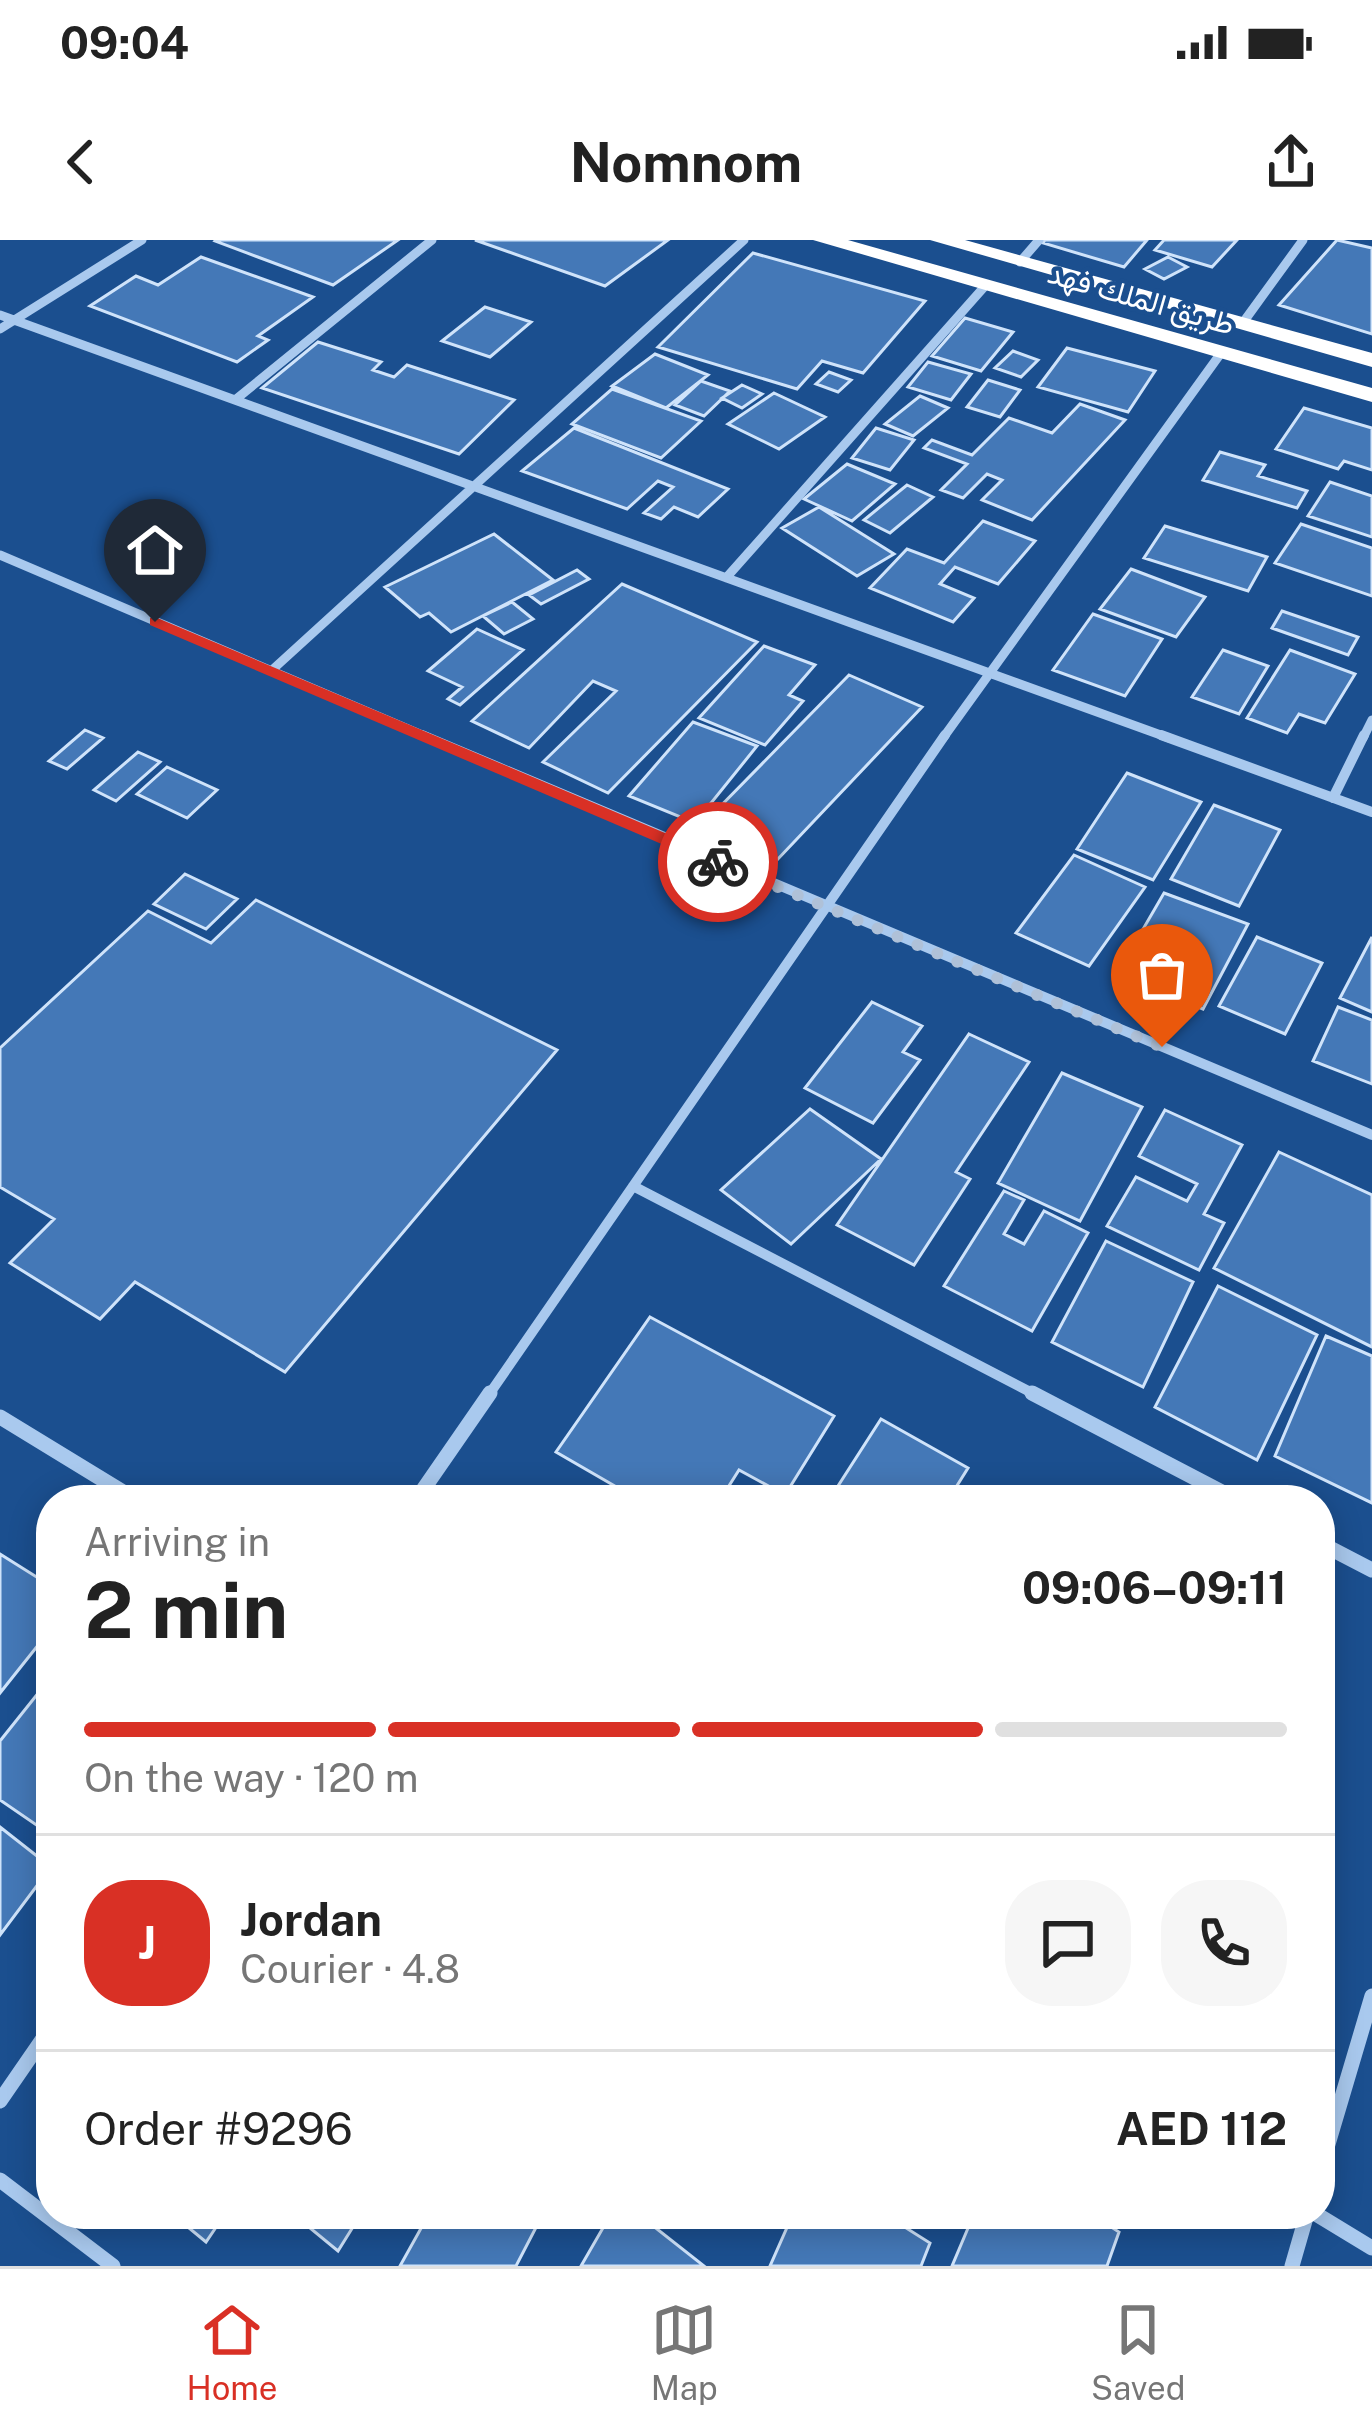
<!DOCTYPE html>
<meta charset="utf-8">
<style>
:root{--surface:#fff;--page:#f6f6f6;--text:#222;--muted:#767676;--line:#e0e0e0;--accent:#d93025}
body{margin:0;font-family:"Public Sans",Vazirmatn,sans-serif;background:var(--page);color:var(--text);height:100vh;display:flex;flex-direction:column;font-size:45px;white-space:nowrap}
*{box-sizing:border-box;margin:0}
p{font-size:39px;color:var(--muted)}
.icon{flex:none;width:66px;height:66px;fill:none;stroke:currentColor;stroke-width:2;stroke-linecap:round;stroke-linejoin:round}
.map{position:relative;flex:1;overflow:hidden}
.side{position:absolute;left:36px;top:1245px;width:1299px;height:744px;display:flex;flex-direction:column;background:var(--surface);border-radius:48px;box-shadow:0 6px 30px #0003}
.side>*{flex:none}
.pin{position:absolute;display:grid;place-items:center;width:102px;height:102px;color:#fff;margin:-123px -51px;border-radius:50% 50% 50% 0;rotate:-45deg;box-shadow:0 0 12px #0007}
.pin .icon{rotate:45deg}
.courier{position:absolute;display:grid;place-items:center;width:120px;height:120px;margin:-60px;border:9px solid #d93025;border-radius:50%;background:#fff;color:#222;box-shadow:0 3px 15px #0007}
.headline em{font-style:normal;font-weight:700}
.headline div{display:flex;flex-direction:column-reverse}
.headline{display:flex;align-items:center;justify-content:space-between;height:204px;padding:0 48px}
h1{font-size:78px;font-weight:700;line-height:90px}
.bar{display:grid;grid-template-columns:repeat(4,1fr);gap:18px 12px;align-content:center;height:144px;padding:0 48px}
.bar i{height:15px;border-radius:9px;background:var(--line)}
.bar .active{background:var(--accent)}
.bar p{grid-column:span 4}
.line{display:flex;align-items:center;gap:30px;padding:0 48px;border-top:3px solid var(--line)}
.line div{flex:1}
.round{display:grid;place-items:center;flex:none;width:126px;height:126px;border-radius:48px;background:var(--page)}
.status{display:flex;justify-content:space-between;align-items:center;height:84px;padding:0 60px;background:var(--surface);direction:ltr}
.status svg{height:33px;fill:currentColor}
header{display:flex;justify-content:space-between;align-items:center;height:156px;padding:0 48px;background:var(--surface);font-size:54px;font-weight:700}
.menu{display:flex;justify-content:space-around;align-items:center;height:168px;border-top:3px solid var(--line);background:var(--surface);font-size:33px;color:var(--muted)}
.menu a{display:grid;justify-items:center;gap:6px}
.menu .active{color:var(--accent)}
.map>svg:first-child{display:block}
</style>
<div class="status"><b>09:04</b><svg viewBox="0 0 49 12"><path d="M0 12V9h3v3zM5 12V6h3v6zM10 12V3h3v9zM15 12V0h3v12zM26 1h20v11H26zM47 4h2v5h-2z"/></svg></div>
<header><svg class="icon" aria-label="back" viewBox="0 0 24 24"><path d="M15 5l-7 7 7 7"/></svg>Nomnom<svg class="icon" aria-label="share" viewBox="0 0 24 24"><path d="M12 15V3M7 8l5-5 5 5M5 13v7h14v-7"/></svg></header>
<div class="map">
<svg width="1372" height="2026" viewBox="0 0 1372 2026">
<rect width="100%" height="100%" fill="#1b4f8f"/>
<path fill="#4478b7" stroke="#cfe3fa" stroke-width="3" d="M398,0L333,45L215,1L216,0Z
M475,0H668L605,46Z
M1045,0H1147L1124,27L1043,3Z
M1164,0H1237L1212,27L1155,10Z
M1337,0L1372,8V94L1279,65Z
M753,13L925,61L863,133L822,121L797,149L658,107Z
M201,17L313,57L258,96L268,100L237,122L90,66L136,36L158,45Z
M1168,17L1187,27L1164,39L1145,29Z
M485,67L531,82L490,117L442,101Z
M965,78L1013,92L981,131L932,116Z
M318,102L381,122L373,130L394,137L407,125L514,160L459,214L262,148Z
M1067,108L1155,131L1128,172L1038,147Z
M1013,111L1038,120L1021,137L995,128Z
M655,114L708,135L666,168L612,146Z
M928,122L971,134L951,160L908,147Z
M829,132L851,140L838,152L816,144Z
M988,140L1020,150L1000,177L967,167Z
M701,141L730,151L704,176L675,165Z
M742,145L762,154L742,168L722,158Z
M612,149L701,181L661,218L572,184Z
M774,153L825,177L779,209L728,184Z
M920,156L948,168L913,196L885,184Z
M1080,164L1125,180L1032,280L982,260L1002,240L987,234L963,258L941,250L967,224L924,208L932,200L972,215L1009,178L1052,193Z
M1304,168L1372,188V230L1344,221L1338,229L1276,209Z
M574,188L728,249L698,277L674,267L661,279L644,273L673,247L658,241L627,269L522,231Z
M876,188L914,200L890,230L852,218Z
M1220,212L1265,225L1258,236L1307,251L1297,268L1203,240Z
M847,224L895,244L852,281L804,259Z
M1330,242L1372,256V297L1308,276Z
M907,245L933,257L890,293L864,280Z
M819,267L894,314L857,336L782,288Z
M983,281L1035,301L998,344L955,327L940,344L974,358L953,382L870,348L907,309L944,323Z
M1301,284L1372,308V356L1275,323Z
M1165,286L1267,317L1248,351L1144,318Z
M494,294L553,340L451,392L429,373L420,377L385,347Z
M1131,329L1205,357L1176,397L1100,369Z
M577,330L589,339L541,364L529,355Z
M622,344L757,402L608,553L543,522L616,451L593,441L529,508L472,481Z
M512,362L533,379L504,394L483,376Z
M1282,371L1358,397L1348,415L1272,388Z
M1093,374L1162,399L1125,456L1053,430Z
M477,389L523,410L460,465L448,459L462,447L428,431Z
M764,406L815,425L789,455L803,461L765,505L699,478Z
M1223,410L1268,426L1239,474L1192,457Z
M1290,410L1355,434L1325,483L1299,474L1287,493L1247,478Z
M849,435L922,467L777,620L703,584Z
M693,482L757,506L695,583L629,556Z
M85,490L103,498L67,529L49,521Z
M138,512L160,522L116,561L94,550Z
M167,527L217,550L187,578L137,554Z
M1127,533L1201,562L1153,640L1077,609Z
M1214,565L1280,590L1239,666L1171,639Z
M1074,615L1145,647L1089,726L1016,693Z
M185,634L237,659L206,689L154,664Z
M1164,653L1248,684L1203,769L1117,734Z
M256,660L557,810L285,1132L135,1042L100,1079L10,1023L54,979L0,947V808L148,671L211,703Z
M1257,697L1322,723L1285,794L1219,766Z
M1372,697V772L1340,758Z
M872,762L922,786L903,812L920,820L873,883L805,848Z
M1338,767L1372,780V844L1313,821Z
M969,794L1029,822L956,932L970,939L914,1025L837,985Z
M1062,833L1142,867L1080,981L998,943Z
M810,869L881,919L791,1004L721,950Z
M1165,870L1242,905L1204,974L1224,983L1199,1030L1107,986L1136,937L1187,961L1197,944L1139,916Z
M1279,912L1372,955V1107L1214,1028Z
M1004,951L1024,960L1004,994L1024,1004L1044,971L1088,993L1032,1091L944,1046Z
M1106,1001L1193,1042L1143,1147L1052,1102Z
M1218,1046L1317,1095L1257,1220L1155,1167Z
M650,1077L834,1176L785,1255L739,1230L720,1260H639L556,1212Z
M1326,1096L1372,1116V1263L1275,1216Z
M881,1179L968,1228L948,1260H829Z
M0,1314L51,1346V1389L0,1453Z
M51,1437V1595L0,1560V1501Z
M0,1587L51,1627L0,1695Z
M172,1974H225L206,2002Z
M293,1974H361L338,2011Z
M429,1974H543L516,2026H400Z
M611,1974H638L704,2026H581Z
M793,1974H884L930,2003L921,2026H770Z
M974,1974H1091L1119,1992L1107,2026H952Z"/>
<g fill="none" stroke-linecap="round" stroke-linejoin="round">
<path stroke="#a9c9ee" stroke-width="9" d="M1020,22L1039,0
M0,75L1169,498
M1242,84L1303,0
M0,89L142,0
M235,160L432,0
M0,315L429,498
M726,338L985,46
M271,431L744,0
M943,498L1221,113
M1363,498L1372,480"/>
<path stroke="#a9c9ee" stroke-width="10" d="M422,495L1372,895
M1161,495L1372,572
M1333,558L1364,495
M633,946L1038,1156
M488,1156L945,495"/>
<path stroke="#a9c9ee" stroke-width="15" d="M1032,1153L1237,1260
M0,1177L136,1260
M416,1260L490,1153
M1320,1303L1372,1330
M0,1861L51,1787
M1320,1931L1372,1756
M0,1940L113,2026
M1316,1974L1372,2008
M1292,2026L1307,1974"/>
<path fill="#fff" fill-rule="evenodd" d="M813,0H848L1372,148V162Z
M930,0H965L1372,113V127Z"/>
</g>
<path fill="#d93025" d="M155,377L724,618L727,622L713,626L150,385V378Z"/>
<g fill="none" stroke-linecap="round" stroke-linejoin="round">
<path stroke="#afc1d8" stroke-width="12" stroke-dasharray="0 21.6" d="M718,622L1162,807"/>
</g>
<g text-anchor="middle" stroke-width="9" stroke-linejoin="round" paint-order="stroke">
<g font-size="30" fill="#fff" stroke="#1b4f8f">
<text transform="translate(1141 59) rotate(16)" y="10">طريق الملك فهد</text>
</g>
</g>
</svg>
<div class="pin" style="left:1162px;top:807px;background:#ea580c"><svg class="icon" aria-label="bag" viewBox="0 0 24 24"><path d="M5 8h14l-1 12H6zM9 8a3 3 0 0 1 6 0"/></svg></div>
<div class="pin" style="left:155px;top:382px;background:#1f2937"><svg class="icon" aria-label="home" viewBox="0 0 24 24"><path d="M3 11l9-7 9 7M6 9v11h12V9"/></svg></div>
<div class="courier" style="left:718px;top:622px"><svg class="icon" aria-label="bike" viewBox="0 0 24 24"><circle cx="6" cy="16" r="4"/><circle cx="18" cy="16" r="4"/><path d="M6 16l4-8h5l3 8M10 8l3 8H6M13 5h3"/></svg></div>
<section class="side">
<div class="headline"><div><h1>2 min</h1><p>Arriving in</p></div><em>09:06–09:11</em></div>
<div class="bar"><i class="active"></i><i class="active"></i><i class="active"></i><i></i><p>On the way · 120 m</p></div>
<div class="line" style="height:216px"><b class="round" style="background:var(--accent);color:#fff">J</b><div><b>Jordan</b><p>Courier · 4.8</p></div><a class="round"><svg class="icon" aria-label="chat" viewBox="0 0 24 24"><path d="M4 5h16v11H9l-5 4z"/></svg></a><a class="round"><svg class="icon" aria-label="phone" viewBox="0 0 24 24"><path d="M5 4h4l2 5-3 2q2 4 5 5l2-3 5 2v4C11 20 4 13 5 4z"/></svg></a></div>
<div class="line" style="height:156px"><div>Order #9296</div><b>AED 112</b></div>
</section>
</div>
<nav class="menu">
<a class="active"><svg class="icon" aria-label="home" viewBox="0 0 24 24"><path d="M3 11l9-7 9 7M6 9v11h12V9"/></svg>Home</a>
<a><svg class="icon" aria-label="map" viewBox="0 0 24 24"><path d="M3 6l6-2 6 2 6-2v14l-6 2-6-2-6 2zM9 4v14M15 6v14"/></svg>Map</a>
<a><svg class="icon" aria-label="saved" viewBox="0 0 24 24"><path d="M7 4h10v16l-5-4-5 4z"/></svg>Saved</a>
</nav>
